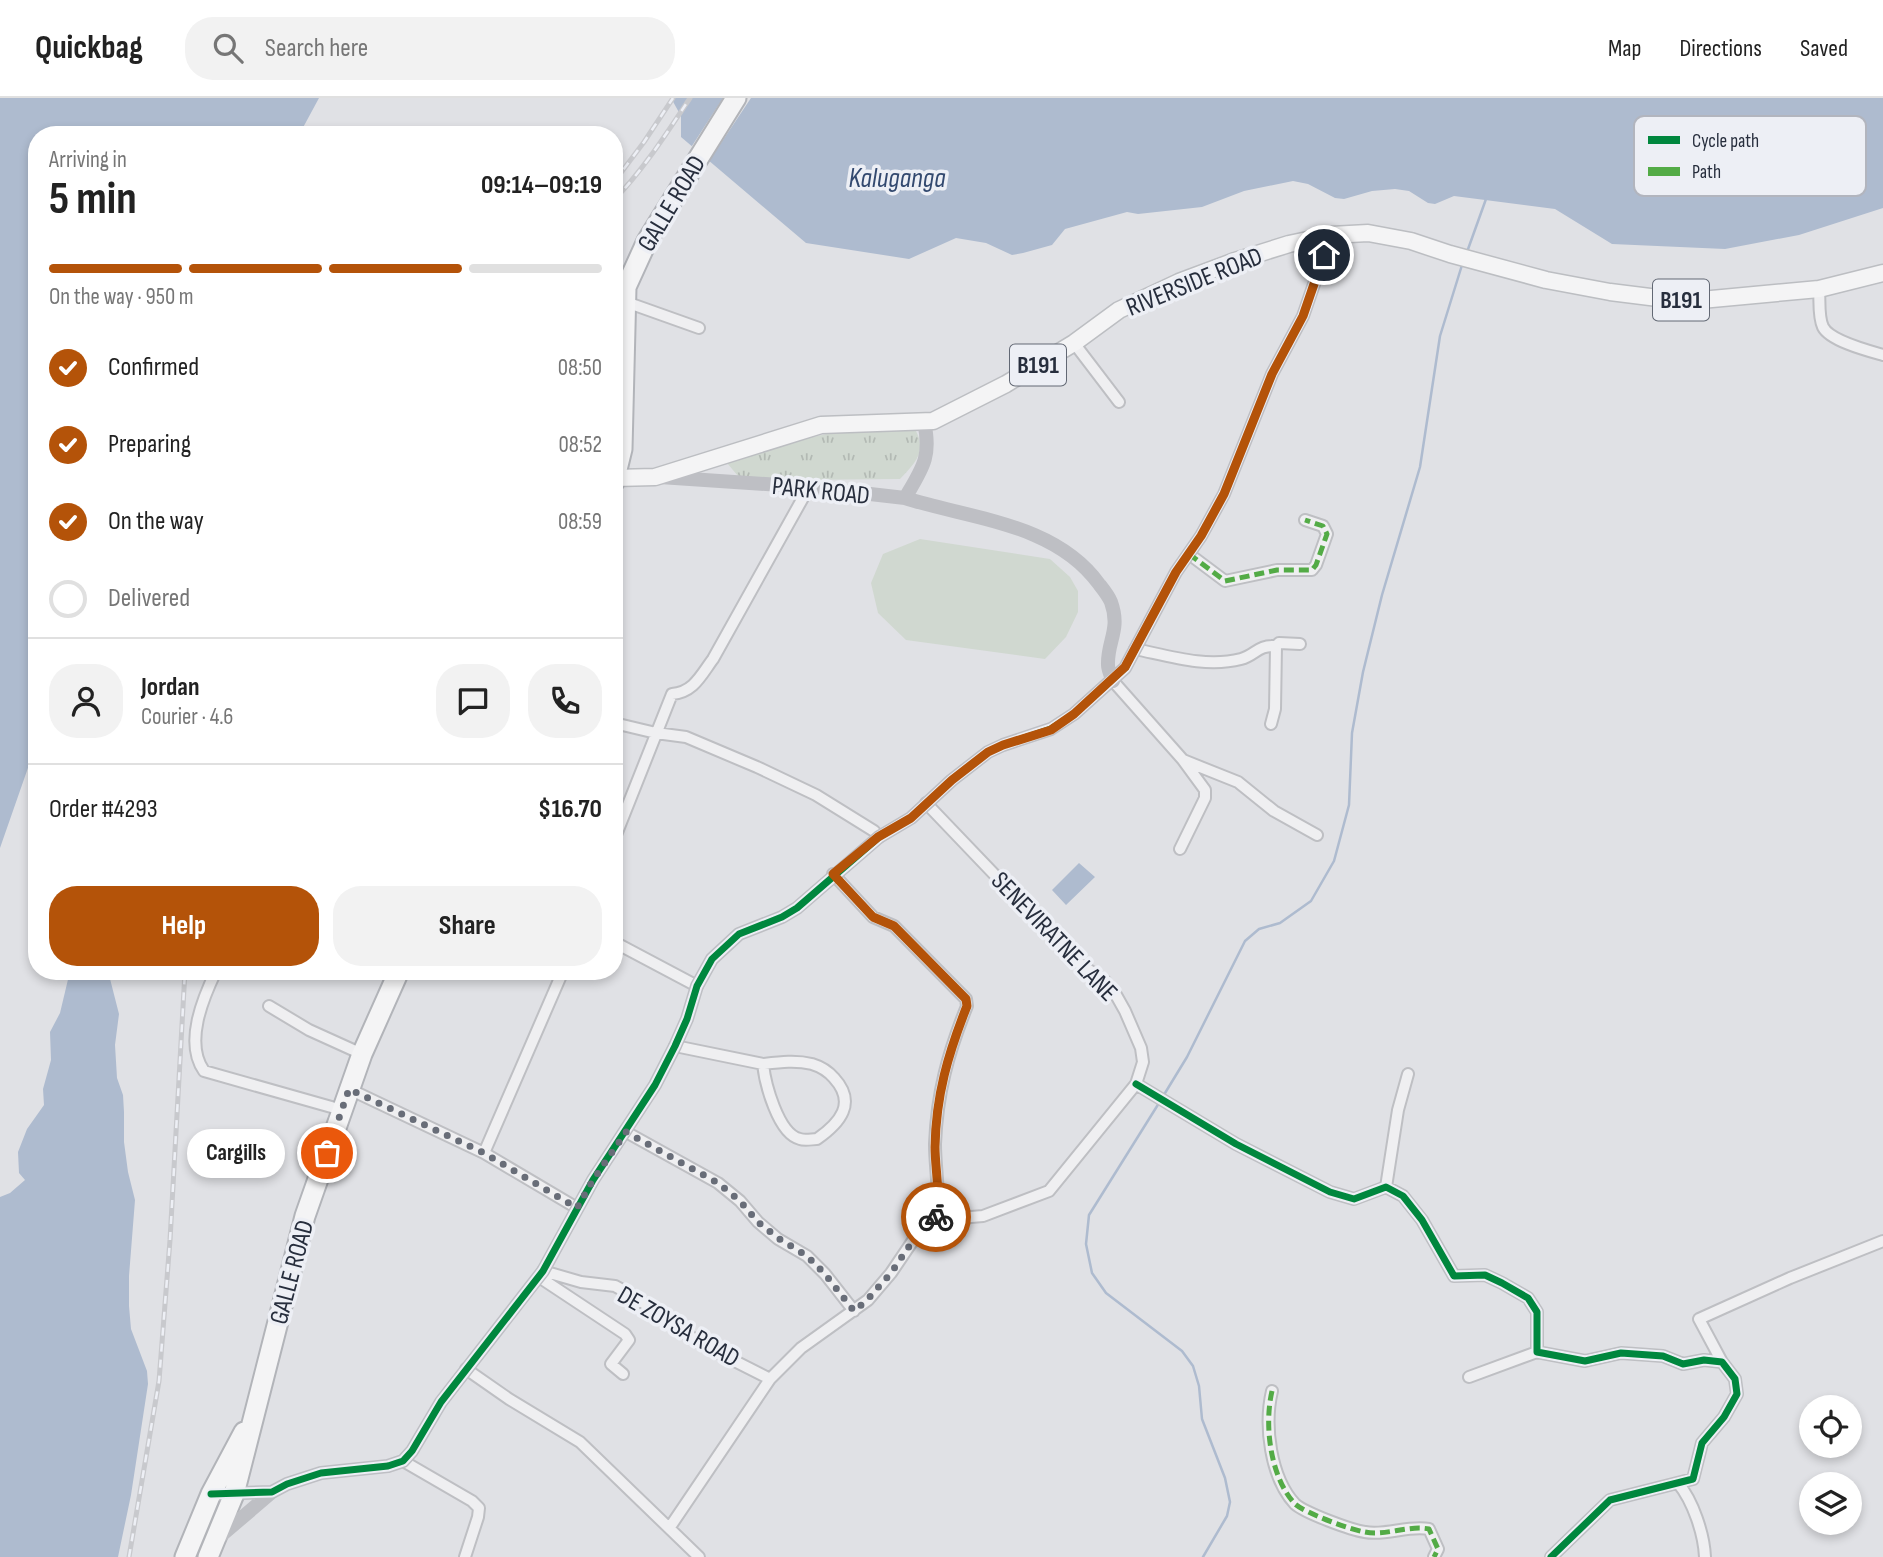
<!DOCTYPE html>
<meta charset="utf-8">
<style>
:root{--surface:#fff;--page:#f2f2f2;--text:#222;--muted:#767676;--line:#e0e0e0;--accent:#b45309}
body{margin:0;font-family:"Sofia Sans Condensed",sans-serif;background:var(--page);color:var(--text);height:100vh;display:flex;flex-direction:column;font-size:26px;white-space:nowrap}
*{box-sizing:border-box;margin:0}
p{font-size:23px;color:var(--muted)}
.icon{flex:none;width:38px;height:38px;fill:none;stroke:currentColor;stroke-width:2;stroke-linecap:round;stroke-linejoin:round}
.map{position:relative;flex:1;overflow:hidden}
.drawer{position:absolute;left:28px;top:28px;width:595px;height:854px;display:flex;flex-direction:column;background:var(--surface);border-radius:28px;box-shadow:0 4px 10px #0003}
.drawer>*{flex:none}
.controls{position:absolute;left:1799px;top:1297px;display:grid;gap:14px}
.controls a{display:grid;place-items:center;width:63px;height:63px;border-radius:50%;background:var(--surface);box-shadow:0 4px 10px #0003;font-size:35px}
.pin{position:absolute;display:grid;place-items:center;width:60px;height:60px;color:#fff;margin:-30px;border:4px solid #fff;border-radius:50%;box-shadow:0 2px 7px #0007}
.courier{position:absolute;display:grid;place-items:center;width:70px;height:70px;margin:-35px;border:5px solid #b45309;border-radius:50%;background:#fff;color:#222;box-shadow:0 2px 9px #0007}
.bubble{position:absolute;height:49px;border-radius:24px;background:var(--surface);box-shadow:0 4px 10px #0003;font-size:23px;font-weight:700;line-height:49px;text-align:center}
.summary em{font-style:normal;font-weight:700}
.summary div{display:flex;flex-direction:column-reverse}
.summary{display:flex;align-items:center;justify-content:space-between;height:119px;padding:0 21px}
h1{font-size:46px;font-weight:700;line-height:52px}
.bar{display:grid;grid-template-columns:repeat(4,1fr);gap:10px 7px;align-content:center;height:84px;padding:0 21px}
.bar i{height:9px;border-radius:5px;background:var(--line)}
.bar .on{background:var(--accent)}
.bar p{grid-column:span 4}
.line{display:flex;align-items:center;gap:18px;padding:0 21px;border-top:2px solid var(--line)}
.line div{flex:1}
.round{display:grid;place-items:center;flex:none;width:74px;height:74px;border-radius:28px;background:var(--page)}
ol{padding:0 21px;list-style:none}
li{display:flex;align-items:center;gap:21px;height:77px}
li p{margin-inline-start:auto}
li .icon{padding:7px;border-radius:50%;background:var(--accent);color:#fff;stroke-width:4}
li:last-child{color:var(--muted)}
li i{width:38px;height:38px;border:4px solid var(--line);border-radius:50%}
.button{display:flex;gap:14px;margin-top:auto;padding:14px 21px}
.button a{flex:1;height:80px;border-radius:28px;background:var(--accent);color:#fff;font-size:28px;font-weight:700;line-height:80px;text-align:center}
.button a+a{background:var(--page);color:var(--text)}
header{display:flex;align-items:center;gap:42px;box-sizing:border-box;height:98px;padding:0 35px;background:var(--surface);border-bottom:2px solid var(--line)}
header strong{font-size:33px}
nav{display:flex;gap:38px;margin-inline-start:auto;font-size:24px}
.search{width:490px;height:63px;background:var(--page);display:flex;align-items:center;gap:18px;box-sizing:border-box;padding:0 24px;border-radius:28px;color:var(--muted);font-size:26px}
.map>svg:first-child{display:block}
</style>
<header>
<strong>Quickbag</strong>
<div class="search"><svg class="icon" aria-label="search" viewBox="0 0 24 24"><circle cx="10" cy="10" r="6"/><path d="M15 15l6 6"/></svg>Search here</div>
<nav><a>Map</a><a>Directions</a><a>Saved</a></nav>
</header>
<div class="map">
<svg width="1883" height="1459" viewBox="0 0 1883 1459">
<defs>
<pattern id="park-tufts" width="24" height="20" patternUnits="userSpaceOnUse" patternTransform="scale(1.75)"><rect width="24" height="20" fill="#d0d8d0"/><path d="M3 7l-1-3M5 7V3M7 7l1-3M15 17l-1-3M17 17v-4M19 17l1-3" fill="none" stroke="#b3bab4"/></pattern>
</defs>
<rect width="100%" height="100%" fill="#e0e1e5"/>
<path fill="#d0d8d0" d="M920,441L1050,461L1070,479L1078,493V514L1066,539L1045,561L906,542L878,515L871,485L883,456Z"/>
<path fill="url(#park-tufts)" d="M893,331L916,333C927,355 914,366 900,381L788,382L738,378L727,365L737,356L799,342L831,335Z"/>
<path fill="#aebbcf" d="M0,0H319L299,37H37V644L0,750Z
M671,0H1883V110L1799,137L1725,151L1612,146L1555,111L1454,98L1435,106L1428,105L1409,93L1395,91L1372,93L1344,101L1335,100L1308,86L1293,83L1244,93L1202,109L1138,116L1127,114L1065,131L1052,147L1023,155L1012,157L986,145L956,140L909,161L806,145L681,39V18Z
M1079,765L1095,779L1066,807L1052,792Z
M70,873H108L119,916L115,947L117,980L123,997L124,1014V1044L128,1074L135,1102L129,1178V1208L131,1231L147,1273L148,1286L131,1397L118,1459H0V1099L10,1095L25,1082L19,1075L18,1054L27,1031L44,1007L43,991L51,962L50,934L60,915Z"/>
<path fill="#e0e1e5" d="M723,0H751L707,66L690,51Z"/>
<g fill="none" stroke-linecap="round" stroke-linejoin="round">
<path stroke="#aebbcf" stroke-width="2.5" d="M1467,154L1486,101
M1162,1000L1187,959L1245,843L1259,831L1280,825L1311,803L1334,763L1349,707L1352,635L1363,574L1382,497L1420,369L1440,238L1462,167
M1159,1005L1089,1117L1086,1146L1092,1175L1106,1195L1182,1253L1193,1268L1199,1288L1202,1321L1225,1380L1230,1404L1227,1418L1203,1459"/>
<g stroke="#bebfc3" stroke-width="14">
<path id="street" d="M1819,191C1820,202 1818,219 1823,229C1830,243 1869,253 1883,257
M626,204L699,230
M1074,245L1119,304
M1189,456L1225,483L1277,472H1312L1316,467L1327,436L1323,428L1305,422
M1135,551C1169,558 1206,570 1241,561C1256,557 1257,547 1276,548
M1113,583L1183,662L1238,684L1274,713L1317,737
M614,625L656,635L686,639L757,669L816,697L874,733L879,739
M1271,626L1275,611L1276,548L1279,545L1300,546
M926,705L1080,866L1105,883L1116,897L1125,913L1141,950L1143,964L1136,986L1049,1093L983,1118L935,1122
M614,742L672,596C694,594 701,577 713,561L809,389
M1180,751L1205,700V692L1183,662
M833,776L873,819L894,828L966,901L967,908C948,955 937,995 935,1046C935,1072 941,1098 935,1122
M614,844L697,888
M216,873C203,900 184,945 204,973L342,1012
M269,908L309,932L362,956
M675,948L763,966C765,985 778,1036 800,1041C805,1043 812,1041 817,1041C840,1025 857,1005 834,980C828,973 822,969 812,966C796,962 780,964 763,966
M1136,986L1236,1046L1330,1094L1354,1101L1386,1089L1403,1098L1422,1122L1454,1178L1485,1177L1502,1185L1528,1200L1537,1214V1254L1585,1263L1621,1255L1663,1258L1683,1266L1704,1262L1722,1264L1735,1281L1737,1296L1724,1319L1702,1345L1693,1381L1610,1402L1551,1459
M349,991L484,1055L577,1110
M626,1034L718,1085L740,1103L758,1124L778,1141L807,1158L825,1176L854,1213
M484,1055L563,873
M1386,1089L1398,1012L1408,976
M543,1173L581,1184L615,1188L635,1199L701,1246L770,1281
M539,1179L625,1236L629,1242L611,1266L623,1276
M1722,1264L1699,1221L1790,1180L1883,1143
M466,1271L509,1301L580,1344L699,1459
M1469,1279L1537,1254
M1272,1293C1264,1327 1270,1379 1295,1406C1305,1415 1351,1432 1365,1434C1386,1438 1408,1427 1429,1431L1438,1451L1434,1459
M403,1363L472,1403L479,1410L478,1419L465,1459
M1678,1385C1693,1403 1704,1436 1705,1459
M670,1429L770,1281L801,1250L868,1202L891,1175L914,1141L935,1122"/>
</g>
<g stroke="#bcbec2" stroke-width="19">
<path id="primary" d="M615,380L655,379L821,327L933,323L1006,286L1074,245L1119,212L1179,184L1235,163L1289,146L1331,137L1368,135L1411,143L1450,156L1546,182L1610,194L1674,202H1701L1819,191L1883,175"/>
</g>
<g stroke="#b2b4b9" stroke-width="23">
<path id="highway" d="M614,384L622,351L626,189L647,143L736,0
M185,1459L211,1396L244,1334
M208,1459L234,1396L305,1118L362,956L399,873"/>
</g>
<use href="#street" stroke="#efeff1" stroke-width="10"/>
<path stroke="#bebfc4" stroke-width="14" d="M660,379L809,389L905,400C922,371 932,359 924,324
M905,400C971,421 1055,425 1099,486C1103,491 1108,497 1111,504C1121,532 1107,543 1108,567C1108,572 1111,578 1113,583
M211,1396L272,1394L287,1386L321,1375L388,1368L403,1363L412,1353L441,1304L543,1173L593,1082L655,987L675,948L687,921L697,888L712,861L739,836L782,819L797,810L879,739L911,720L952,682L988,654L1003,647L1051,631L1074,616L1125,570L1176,474L1201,438L1224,396L1272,276L1303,218L1331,137
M217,1441L272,1394"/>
<use href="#primary" stroke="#f4f4f5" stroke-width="16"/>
<use href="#highway" stroke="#f4f4f5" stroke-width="19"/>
<g stroke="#c8c9cd" stroke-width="5">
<path id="rail" d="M614,84L644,44L673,0
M614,102C644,71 666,36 690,0
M129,1459L159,1283L170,1142L185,873"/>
</g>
<use href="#rail" stroke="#edeff5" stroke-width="2.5" stroke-dasharray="8" stroke-linecap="butt"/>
<path stroke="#53ab46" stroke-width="5" stroke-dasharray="10 5" stroke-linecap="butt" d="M1189,456L1225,483L1277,472H1312L1316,467L1327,436L1323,428L1305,422
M1272,1293C1264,1327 1270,1379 1295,1406C1305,1415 1351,1432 1365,1434C1386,1438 1408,1427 1429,1431L1438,1451L1434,1459"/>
<g stroke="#edeff5" stroke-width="11">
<path id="cycleway" d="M1136,986L1236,1046L1330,1094L1354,1101L1386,1089L1403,1098L1422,1122L1454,1178L1485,1177L1502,1185L1528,1200L1537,1214V1254L1585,1263L1621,1255L1663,1258L1683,1266L1704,1262L1722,1264L1735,1281L1737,1296L1724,1319L1702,1345L1693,1381L1610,1402L1551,1459
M211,1396L272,1394L287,1386L321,1375L388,1368L403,1363L412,1353L441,1304L543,1173L593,1082L655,987L675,948L687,921L697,888L712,861L739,836L782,819L797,810L879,739L911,720L952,682L988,654L1003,647L1051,631L1074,616L1125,570L1176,474L1201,438L1224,396L1272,276L1303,218L1331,137"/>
</g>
<use href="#cycleway" stroke="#00873e" stroke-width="7"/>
</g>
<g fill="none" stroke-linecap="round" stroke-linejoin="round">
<path stroke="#686d78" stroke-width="7" stroke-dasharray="0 12.6" d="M327,1055L349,991L484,1055L577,1110L593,1082L626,1034L718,1085L740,1103L758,1124L778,1140L807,1158L825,1176L854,1213L867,1202L891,1175L914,1141L935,1122L936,1119"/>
<path stroke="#b45309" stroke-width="9" d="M936,1119C941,1100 935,1070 935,1049C936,997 948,956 967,908L966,901L894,828L873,819L833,776L878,739L911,720L952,682L988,654L1003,647L1051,632L1074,616L1125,569L1176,474L1201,438L1224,396L1272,276L1303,218L1324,157"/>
</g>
<g text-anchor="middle" stroke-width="7" stroke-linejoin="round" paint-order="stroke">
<g fill="#edeff5" stroke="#626874" stroke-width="2">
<rect x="1653" y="181.5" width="56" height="41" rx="5"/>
<rect x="1010" y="246.5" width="56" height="41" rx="5"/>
</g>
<g font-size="24" font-weight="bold" fill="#272e3d">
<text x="1681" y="210">B191</text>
<text x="1038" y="275">B191</text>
</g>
<g font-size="26" fill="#272e3d" stroke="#edeff5">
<text transform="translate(671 105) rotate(-59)" y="9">GALLE ROAD</text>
<text transform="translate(1194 183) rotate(-22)" y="9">RIVERSIDE ROAD</text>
<text transform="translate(821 392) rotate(6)" y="9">PARK ROAD</text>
<text transform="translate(1055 838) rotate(46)" y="9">SENEVIRATNE LANE</text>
<text transform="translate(291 1174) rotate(-75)" y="9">GALLE ROAD</text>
<text transform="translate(679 1228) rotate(30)" y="9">DE ZOYSA ROAD</text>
</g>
<g font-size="28" font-style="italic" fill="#33496f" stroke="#edeff5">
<text x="897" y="89">Kaluganga</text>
</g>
</g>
<rect x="1634" y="18" width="232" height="80" rx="10" fill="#edeff5" stroke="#b2b5be" stroke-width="2"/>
<rect x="1648" y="38" width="32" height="8" fill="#00873e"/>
<rect x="1648" y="69" width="32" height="9" fill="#53ab46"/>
<g font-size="19" fill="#272e3d">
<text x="1692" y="49">Cycle path</text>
<text x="1692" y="80">Path</text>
</g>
</svg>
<div class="controls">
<a><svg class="icon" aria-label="locate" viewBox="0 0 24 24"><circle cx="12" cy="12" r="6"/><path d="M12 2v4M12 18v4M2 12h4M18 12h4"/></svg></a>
<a><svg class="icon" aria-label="layers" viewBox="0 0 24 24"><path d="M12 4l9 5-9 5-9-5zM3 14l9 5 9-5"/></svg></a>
</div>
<div class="pin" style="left:327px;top:1055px;background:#ea580c"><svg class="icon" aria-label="bag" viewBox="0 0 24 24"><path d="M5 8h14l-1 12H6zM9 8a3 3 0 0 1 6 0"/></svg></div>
<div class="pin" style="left:1324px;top:157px;background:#1f2937"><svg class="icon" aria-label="home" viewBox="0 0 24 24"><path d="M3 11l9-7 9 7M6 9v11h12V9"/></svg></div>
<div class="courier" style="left:936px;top:1119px"><svg class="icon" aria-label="bike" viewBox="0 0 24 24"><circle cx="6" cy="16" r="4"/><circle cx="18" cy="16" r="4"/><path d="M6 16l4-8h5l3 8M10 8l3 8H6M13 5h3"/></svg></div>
<div class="bubble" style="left:187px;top:1031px;width:98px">Cargills</div>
<section class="drawer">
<div class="summary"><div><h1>5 min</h1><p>Arriving in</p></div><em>09:14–09:19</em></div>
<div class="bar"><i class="on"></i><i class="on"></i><i class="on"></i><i></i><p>On the way · 950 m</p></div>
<ol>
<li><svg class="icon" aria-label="check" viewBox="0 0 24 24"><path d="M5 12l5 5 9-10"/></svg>Confirmed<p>08:50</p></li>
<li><svg class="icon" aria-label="check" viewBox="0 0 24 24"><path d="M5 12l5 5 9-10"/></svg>Preparing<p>08:52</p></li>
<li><svg class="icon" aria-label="check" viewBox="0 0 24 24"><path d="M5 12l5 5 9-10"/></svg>On the way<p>08:59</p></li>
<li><i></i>Delivered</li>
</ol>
<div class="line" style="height:126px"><a class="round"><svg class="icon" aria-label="person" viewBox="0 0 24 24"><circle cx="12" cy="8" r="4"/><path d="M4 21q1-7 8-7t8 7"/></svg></a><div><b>Jordan</b><p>Courier · 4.6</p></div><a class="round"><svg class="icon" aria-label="chat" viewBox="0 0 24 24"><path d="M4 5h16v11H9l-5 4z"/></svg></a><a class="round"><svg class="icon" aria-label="phone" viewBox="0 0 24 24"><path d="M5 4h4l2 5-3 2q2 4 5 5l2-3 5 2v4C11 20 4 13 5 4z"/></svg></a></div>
<div class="line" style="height:91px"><div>Order #4293</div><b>$16.70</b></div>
<div class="button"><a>Help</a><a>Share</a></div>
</section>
</div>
